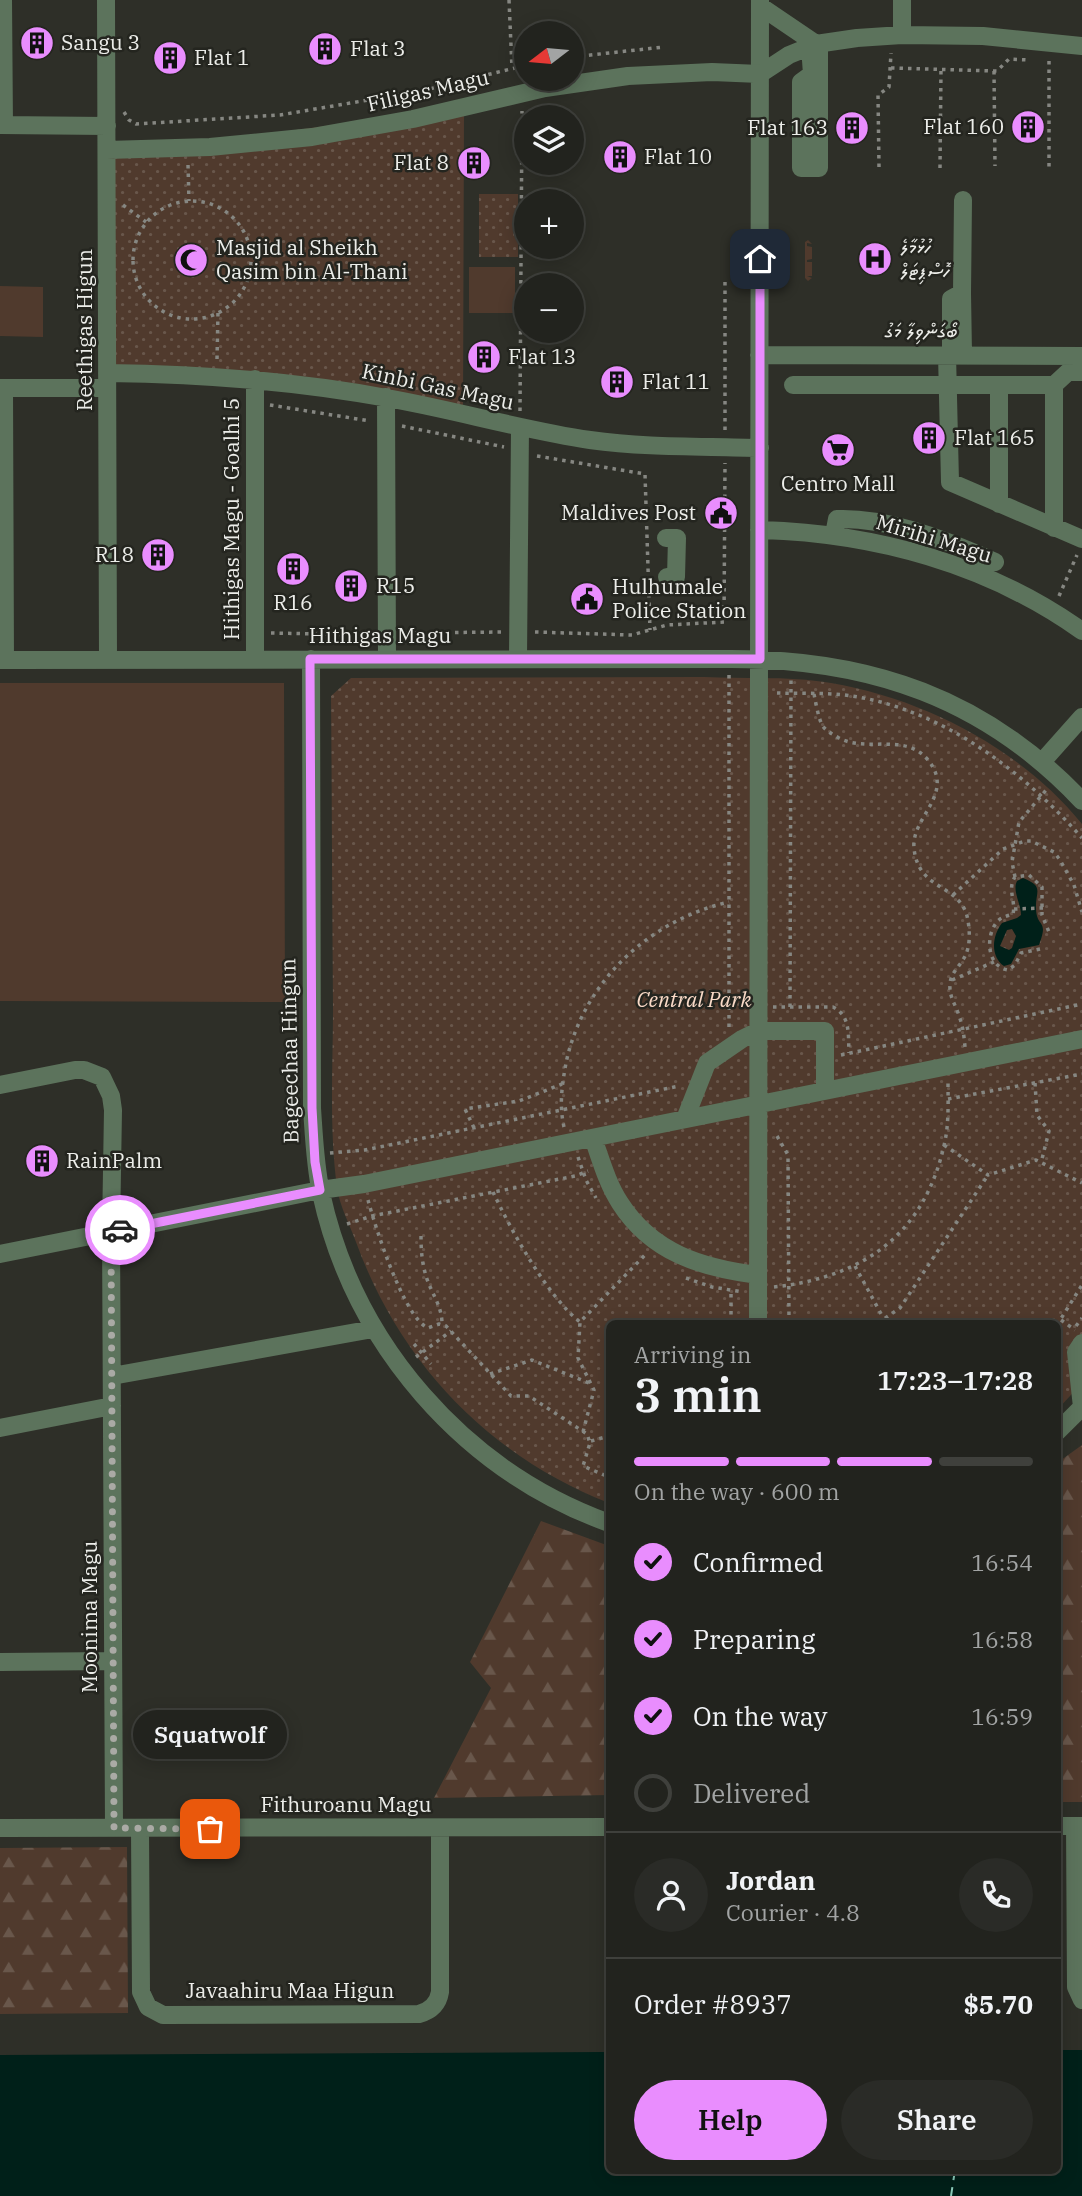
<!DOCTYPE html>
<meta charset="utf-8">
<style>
:root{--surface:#22231e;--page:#2a2b27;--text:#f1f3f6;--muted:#a2a4a4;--line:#3f403c;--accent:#e98dfe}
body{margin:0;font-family:"IBM Plex Serif","Noto Sans Thaana",serif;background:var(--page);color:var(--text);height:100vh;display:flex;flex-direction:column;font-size:26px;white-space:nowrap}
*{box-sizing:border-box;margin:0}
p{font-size:23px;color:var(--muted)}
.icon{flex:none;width:38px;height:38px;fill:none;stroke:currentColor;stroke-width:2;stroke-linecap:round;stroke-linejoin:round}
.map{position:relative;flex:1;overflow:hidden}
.side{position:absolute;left:606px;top:1320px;width:455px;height:854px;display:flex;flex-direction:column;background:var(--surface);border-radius:10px;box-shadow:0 4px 18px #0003,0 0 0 2px var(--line)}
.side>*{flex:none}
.needle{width:46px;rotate:254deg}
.controls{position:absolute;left:514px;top:21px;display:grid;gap:14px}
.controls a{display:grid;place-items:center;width:70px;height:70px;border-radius:50%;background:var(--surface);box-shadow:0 4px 18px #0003,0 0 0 2px var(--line);font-size:35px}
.pin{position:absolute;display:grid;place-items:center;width:60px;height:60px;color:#fff;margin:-30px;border-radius:14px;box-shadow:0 4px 10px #0006}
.courier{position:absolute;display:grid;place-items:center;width:70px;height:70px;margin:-35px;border:5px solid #e98dfe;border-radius:50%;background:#fff;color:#222;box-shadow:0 2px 9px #0007}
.bubble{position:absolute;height:49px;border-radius:24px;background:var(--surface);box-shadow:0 4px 18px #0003,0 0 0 2px var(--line);font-size:23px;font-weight:600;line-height:49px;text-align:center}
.summary em{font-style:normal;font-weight:600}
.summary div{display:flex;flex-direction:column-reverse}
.summary{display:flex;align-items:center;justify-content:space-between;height:119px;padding:0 28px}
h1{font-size:46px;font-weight:600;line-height:52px}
.bar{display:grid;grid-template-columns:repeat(4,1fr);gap:10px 7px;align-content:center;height:84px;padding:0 28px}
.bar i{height:9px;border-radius:5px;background:var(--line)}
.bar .current{background:var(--accent)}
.bar p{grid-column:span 4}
.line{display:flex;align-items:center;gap:18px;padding:0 28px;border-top:2px solid var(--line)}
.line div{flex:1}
.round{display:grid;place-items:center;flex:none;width:74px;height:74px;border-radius:37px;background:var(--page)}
ol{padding:0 28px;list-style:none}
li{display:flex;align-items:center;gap:21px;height:77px}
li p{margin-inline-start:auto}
li .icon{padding:7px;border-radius:50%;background:var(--accent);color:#111;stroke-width:4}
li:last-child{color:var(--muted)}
li i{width:38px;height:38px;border:4px solid var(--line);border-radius:50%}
.cta{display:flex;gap:14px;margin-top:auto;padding:14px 28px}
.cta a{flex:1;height:80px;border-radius:42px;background:var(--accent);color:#111;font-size:28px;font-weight:600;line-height:80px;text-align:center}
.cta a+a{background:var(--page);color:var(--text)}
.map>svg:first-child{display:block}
</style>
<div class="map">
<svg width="1082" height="2196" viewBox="0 0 1082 2196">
<defs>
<pattern id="forest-firs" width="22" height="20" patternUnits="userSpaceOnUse" patternTransform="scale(1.75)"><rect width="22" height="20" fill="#503a2d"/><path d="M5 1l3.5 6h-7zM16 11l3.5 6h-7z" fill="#69574b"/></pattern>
<pattern id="park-dots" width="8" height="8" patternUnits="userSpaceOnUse" patternTransform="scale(1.75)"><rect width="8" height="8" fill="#503a2d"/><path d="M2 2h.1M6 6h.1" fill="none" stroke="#69574b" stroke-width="1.8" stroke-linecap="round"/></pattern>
</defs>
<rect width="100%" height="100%" fill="#2e2f28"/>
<path fill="#503a2d" d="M808,240L812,244L807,243V246L812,247V259L807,260V262H812V276H807L812,278L808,281L805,278V242Z
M469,267H515V313H469Z
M0,286L43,287V337L0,336Z
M0,683H284L285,1002L0,1001Z"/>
<path fill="url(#forest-firs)" d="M1082,1445V1802H1057V1463Z
M541,1521L609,1546V1795L434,1798L491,1688L470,1662Z
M127,1847L128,2013L0,2014V1848Z"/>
<path fill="url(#park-dots)" d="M464,107L463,414L419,404L107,373V150L158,149Z
M479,194H518V257H479Z
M704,677C745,679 790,676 831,683C925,699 1021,749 1082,824V1383L1057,1410V1323H609V1503C489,1456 400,1363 356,1242C350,1225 339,1205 337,1187C329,1128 333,1067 333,1008C332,904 332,800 331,696L351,678Z"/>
<path fill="#002019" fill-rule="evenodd" d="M1023,878C1045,887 1035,891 1036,909C1037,929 1049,918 1039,945L1019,949L1011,964L1004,966C990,956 992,936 1002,923L1017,918L1021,915C1021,903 1012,891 1017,881ZM1012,929L1016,936L1012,948L1009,950L1000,946L1007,930Z
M1057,2050H1082V2196H0V2055L609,2052V2170H1057Z"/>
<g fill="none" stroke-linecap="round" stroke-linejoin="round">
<path stroke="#8ccdbc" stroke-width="2" stroke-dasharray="9 7" stroke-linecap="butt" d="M951,2196L955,2170"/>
<path stroke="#868782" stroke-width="3.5" stroke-dasharray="3.5 5" stroke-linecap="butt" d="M509,0L512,68
M572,57L664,47
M1049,61V169
M891,68L997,71L1009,59L1028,60
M994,71L995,166
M124,112L129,120L136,124L280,115L421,91L527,65
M188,165L189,201
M879,167L878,95L889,87L891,53
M940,168L941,69
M133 260a59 59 0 1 1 118 0a59 59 0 1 1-118 0Z
M123,205L146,222
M217,359L218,312
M270,405L370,421
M520,411L522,111
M402,426L504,447
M725,430V282
M537,456L645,474L650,630
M1059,596L1077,555
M535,632L632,635L667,625L724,622L725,463
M271,633L367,635L369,632
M404,633L502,632
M729,675V1028
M777,693C801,694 827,692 852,696C943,710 1023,771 1082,838
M814,694C816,704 818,716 822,725C826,731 832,734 839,738C867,753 905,732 928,760C956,794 911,817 914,848C918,891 958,883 967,916C970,928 971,947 964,958C959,967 950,974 950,985C949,997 956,1005 959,1016C963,1026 964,1036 965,1047
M1015,877L1012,862L1019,822L1047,789
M953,895L1003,849L1025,841H1031L1054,852L1060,860L1074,885L1082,912
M1014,909L1043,908
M1040,949L1021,953L1015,965L1008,970C987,967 985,936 997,922C1001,917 1007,916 1013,914C1016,901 1007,889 1015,877L1029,875L1042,887V915L1049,932
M952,980L994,962
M773,1007H833C851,1016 848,1035 849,1053
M790,1007L791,680
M841,1055L1082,1004
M1035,1083L1037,1115L1049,1131L1041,1163
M948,1099L1082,1074
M564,1127C559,1105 562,1085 566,1063C583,982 649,920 729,902
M474,1128L465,1109L519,1101L562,1084
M777,1136L788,1155L789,1323
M944,1145L988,1175L1036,1160L1082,1183
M330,1153L365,1150L679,1086
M578,1157L586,1180L596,1198
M493,1192C511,1230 547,1296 580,1322
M368,1200C375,1226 404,1318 428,1328L439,1324L446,1326L511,1396H529L587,1434L590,1443L583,1466L609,1477
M347,1224L372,1216L575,1176L588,1171
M421,1236C421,1250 422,1263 426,1276C431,1293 442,1305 442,1324
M855,1266L886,1323
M686,1278L712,1287L743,1292
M774,1287C865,1277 926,1233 945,1141C949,1122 948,1101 948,1081
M1061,1320L1075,1330
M731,1323V1290
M878,1323L900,1308L988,1175
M1057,1325L1082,1285
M1076,1326L1082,1318
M414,1344L431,1364
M416,1357L451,1331
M490,1374L532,1360L589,1383
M583,1432L594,1390L578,1358L580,1322L645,1255
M591,1441L609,1436"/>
<path stroke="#5c735c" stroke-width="18" d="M3,0L4,125
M106,0L108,659
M902,0V35
M760,6L816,44
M810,46L812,74L801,82V168H819V44
M0,125L107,126
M107,150L210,147L312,137L413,119L545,88L628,76L712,72L760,74L789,55L816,44L857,38L902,35L983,36L1082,46
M962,293L963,200
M947,354L950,482L1082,539
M951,354V299L962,293L963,354
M759,355L1082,356
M107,373C202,374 294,381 387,398C455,410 522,430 590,440C647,448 703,446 760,448
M255,379V659
M793,385H1054L1068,372H1082
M999,385V504
M0,388H107
M4,388L5,660
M386,397L387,659
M1054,528V385
M759,530C874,533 988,564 1082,631
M834,535L837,519C888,517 950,541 995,562
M666,538H677L676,577H667
M311,659L312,1108C314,1137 315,1165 321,1193C354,1344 463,1470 609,1523
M518,659L520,427
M0,660L731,659C870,659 985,698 1082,801
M1042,762L1082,717
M0,1085L75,1070H84L102,1077L111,1096L113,1110L111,1231L114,1828
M685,1119L707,1063L742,1039L758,1031H825V1091
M593,1138C601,1160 607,1183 620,1203C652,1253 702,1268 758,1275
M0,1254L320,1190L364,1184L1082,1039
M758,1323L760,0
M112,1376L373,1329
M1082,1407L1076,1352L1082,1343
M0,1428L112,1406
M1057,1432L1082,1407
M0,1662L113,1661
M1057,1826H1082
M1075,1826L1076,1987L1082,2000
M0,1828L609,1827
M140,1828L141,1992L148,2007L163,2015L419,2014C430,2011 438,2004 440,1992V1828"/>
</g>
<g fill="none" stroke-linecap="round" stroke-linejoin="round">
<path stroke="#aaaaa5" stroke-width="7" stroke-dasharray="0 12.6" d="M120,1230L111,1231L114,1828L210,1829"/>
<path stroke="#e98dfe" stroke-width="9" d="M120,1230L320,1190L315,1162L312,1108L310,659H760V259"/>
</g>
<defs>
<g id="building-disc" transform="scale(1.75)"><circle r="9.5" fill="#e98dfe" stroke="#24251f"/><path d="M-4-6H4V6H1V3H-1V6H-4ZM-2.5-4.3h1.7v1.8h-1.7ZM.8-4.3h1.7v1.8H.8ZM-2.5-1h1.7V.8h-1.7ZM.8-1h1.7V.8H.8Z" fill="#111"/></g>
<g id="hospital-disc" transform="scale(1.75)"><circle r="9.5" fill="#e98dfe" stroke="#24251f"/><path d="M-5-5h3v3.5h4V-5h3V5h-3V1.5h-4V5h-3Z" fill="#111"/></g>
<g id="mosque-disc" transform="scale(1.75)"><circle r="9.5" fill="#e98dfe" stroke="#24251f"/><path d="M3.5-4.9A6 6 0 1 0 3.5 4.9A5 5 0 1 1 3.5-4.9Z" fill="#111"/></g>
<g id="supermarket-disc" transform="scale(1.75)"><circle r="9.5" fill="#e98dfe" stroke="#24251f"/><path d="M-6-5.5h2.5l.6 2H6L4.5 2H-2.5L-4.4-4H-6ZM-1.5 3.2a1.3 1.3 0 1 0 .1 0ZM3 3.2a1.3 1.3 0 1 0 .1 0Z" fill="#111"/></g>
<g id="civic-disc" transform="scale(1.75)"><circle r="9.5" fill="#e98dfe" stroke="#24251f"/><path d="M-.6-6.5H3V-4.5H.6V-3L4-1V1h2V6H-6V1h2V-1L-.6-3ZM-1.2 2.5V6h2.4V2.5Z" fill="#111"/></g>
</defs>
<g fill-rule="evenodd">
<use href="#building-disc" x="37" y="43"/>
<use href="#building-disc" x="325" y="49"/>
<use href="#building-disc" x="170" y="58"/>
<use href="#building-disc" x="1028" y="127"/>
<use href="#building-disc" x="852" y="128"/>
<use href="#building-disc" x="620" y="157"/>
<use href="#building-disc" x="474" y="163"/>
<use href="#hospital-disc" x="875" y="259"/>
<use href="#mosque-disc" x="191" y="260"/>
<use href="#building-disc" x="484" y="357"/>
<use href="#building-disc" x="617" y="382"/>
<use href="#building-disc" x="929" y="438"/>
<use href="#supermarket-disc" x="838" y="450"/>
<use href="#civic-disc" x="721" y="513"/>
<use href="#building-disc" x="158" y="555"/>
<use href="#building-disc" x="293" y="569"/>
<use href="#building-disc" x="351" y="586"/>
<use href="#civic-disc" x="587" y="599"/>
<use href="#building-disc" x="42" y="1161"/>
</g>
<g text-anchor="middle" stroke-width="5" stroke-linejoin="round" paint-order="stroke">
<g font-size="21" fill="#ecede9" stroke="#24251f" text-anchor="start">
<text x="61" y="50">Sangu 3</text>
<text x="350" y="56">Flat 3</text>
<text x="194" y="65">Flat 1</text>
<text x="1004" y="134" text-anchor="end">Flat 160</text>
<text x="828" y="135" text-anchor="end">Flat 163</text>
<text x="644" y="164">Flat 10</text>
<text x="449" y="170" text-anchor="end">Flat 8</text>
<text x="900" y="254">ހުޅުމާލެ<tspan x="900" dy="24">ހޮސްޕިޓަލް</tspan></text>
<text x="216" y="255">Masjid al Sheikh<tspan x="216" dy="24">Qasim bin Al-Thani</tspan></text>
<text x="508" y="364">Flat 13</text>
<text x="642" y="389">Flat 11</text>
<text x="954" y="445">Flat 165</text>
<text x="838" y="491" text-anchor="middle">Centro Mall</text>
<text x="696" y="520" text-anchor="end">Maldives Post</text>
<text x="134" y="562" text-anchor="end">R18</text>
<text x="376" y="593">R15</text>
<text x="612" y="594">Hulhumale<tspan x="612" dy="24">Police Station</tspan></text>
<text x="293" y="610" text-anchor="middle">R16</text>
<text x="66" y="1168">RainPalm</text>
</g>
<g font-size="21" fill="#ecede9" stroke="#24251f">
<text transform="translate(428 91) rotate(-13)" y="7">Filigas Magu</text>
<text transform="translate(85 330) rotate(-90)" y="7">Reethigas Higun</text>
<text x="921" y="338">ބޯގަންވިލާ މަގު</text>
<text transform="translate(438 387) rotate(12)" y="7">Kinbi Gas Magu</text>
<text transform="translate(232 519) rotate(-90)" y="7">Hithigas Magu - Goalhi 5</text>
<text transform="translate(934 539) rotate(17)" y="7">Mirihi Magu</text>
<text x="380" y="643">Hithigas Magu</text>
<text transform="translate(290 1051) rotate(-91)" y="7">Bageechaa Hingun</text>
<text transform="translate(90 1617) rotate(-90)" y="7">Moonima Magu</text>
<text x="346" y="1812">Fithuroanu Magu</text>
<text x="290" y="1998">Javaahiru Maa Higun</text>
</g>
<g font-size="21" font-style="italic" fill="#fadbc8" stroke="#24251f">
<text x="694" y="1007">Central Park</text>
</g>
</g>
</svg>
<div class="controls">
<a><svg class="needle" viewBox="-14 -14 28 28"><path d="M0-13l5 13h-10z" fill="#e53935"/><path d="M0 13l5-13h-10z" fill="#a2a4a4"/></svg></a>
<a><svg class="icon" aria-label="layers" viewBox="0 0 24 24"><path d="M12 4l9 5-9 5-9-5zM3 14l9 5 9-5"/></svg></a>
<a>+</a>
<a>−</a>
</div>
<div class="pin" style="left:210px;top:1829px;background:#ea580c"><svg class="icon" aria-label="bag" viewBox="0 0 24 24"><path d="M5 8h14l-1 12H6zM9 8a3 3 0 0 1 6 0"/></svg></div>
<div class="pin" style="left:760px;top:259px;background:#1f2937"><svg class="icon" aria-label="home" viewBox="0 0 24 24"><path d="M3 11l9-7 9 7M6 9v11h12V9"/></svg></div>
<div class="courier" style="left:120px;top:1230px"><svg class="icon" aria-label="car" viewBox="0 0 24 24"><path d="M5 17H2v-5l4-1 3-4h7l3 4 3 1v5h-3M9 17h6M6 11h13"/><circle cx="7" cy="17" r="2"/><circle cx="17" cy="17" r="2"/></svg></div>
<div class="bubble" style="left:133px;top:1710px;width:154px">Squatwolf</div>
<section class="side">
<div class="summary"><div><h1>3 min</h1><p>Arriving in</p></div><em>17:23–17:28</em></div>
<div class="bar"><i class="current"></i><i class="current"></i><i class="current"></i><i></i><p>On the way · 600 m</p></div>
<ol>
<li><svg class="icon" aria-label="check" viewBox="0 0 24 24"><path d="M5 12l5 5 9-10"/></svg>Confirmed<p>16:54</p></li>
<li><svg class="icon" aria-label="check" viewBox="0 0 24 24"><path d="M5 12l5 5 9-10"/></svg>Preparing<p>16:58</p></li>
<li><svg class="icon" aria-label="check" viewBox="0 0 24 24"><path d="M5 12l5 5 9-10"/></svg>On the way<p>16:59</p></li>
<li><i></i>Delivered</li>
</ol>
<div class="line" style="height:126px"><a class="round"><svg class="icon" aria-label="person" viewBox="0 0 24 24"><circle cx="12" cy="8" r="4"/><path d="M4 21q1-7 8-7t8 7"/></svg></a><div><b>Jordan</b><p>Courier · 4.8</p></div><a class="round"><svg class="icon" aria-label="phone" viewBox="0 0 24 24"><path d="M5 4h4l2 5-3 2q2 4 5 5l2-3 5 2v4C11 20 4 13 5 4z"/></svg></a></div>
<div class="line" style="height:91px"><div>Order #8937</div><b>$5.70</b></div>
<div class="cta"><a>Help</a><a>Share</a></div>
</section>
</div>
